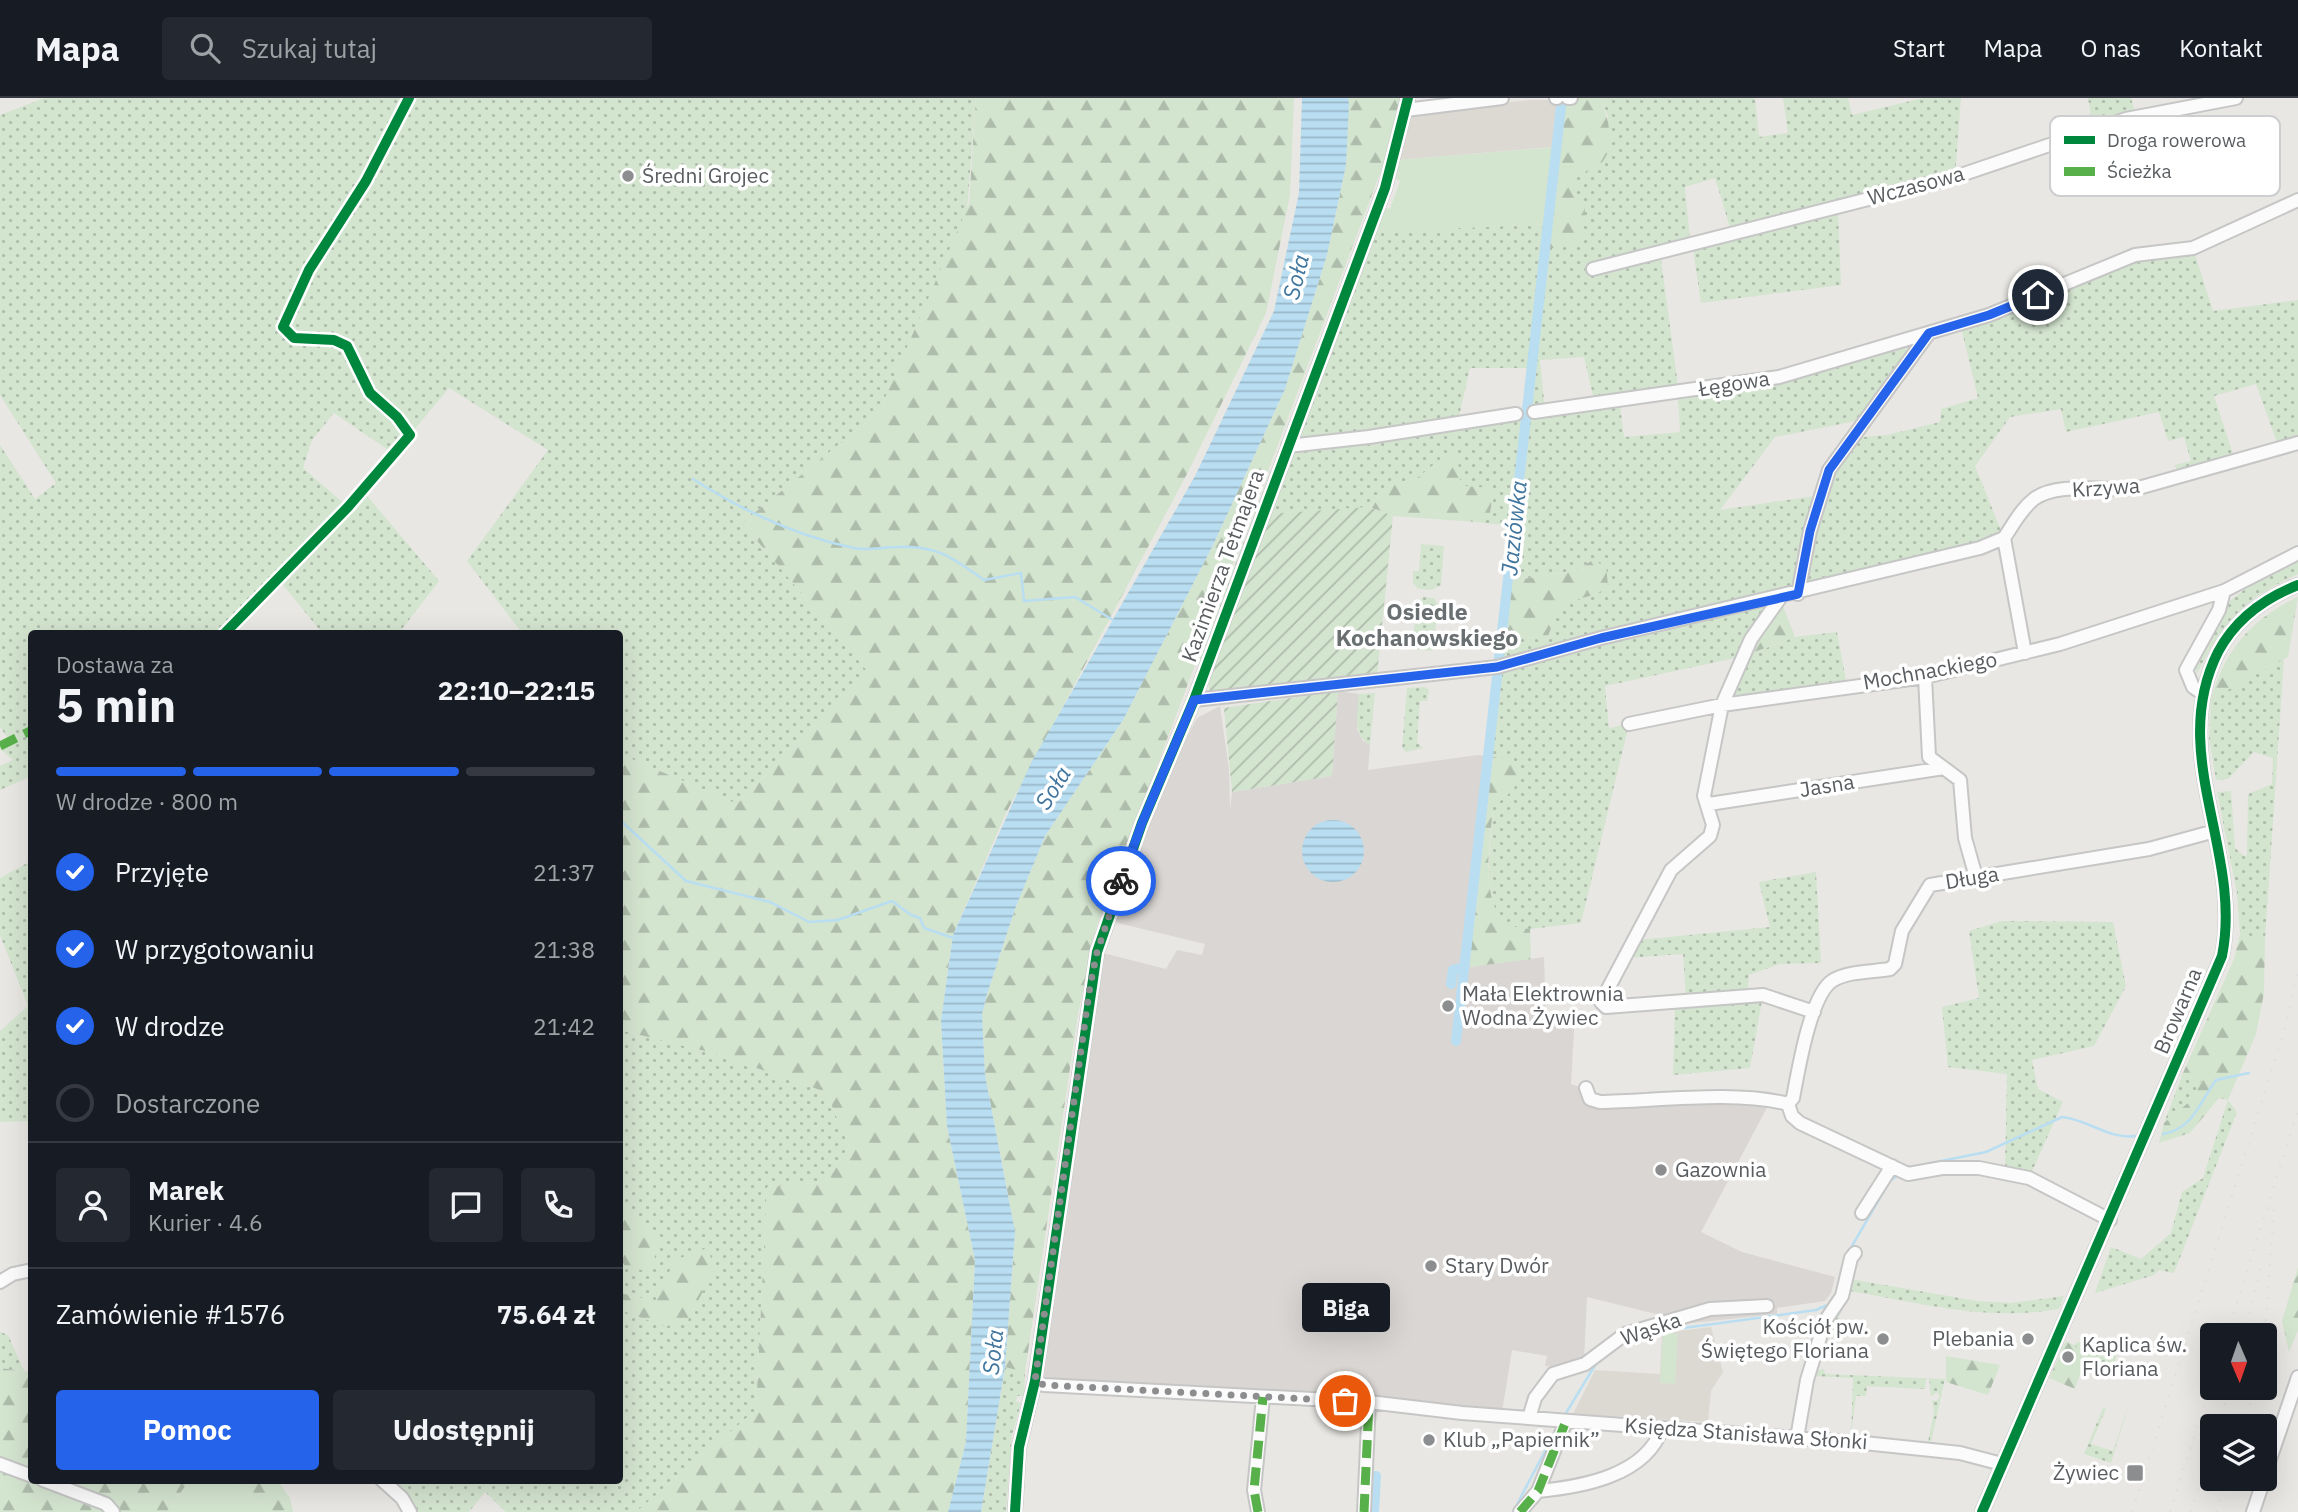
<!DOCTYPE html>
<html lang="pl">
<meta charset="utf-8">
<style>
:root{--surface:#171b24;--page:#242831;--text:#f1f3f6;--muted:#9ea1a6;--line:#363941;--accent:#2563eb}
body{margin:0;font-family:"IBM Plex Sans",sans-serif;background:var(--page);color:var(--text);height:100vh;display:flex;flex-direction:column;font-size:26px;white-space:nowrap}
*{box-sizing:border-box;margin:0}
p{font-size:23px;color:var(--muted)}
.icon{flex:none;width:38px;height:38px;fill:none;stroke:currentColor;stroke-width:2;stroke-linecap:round;stroke-linejoin:round}
.map{position:relative;flex:1;overflow:hidden}
.sheet{position:absolute;left:28px;top:532px;width:595px;height:854px;display:flex;flex-direction:column;background:var(--surface);border-radius:7px;box-shadow:0 7px 28px #0002}
.sheet>*{flex:none}
.needle{width:46px;rotate:178deg}
.buttons{position:absolute;left:2200px;top:1225px;display:grid;gap:14px}
.buttons a{display:grid;place-items:center;width:77px;height:77px;border-radius:7px;background:var(--surface);box-shadow:0 7px 28px #0002;font-size:35px}
.pin{position:absolute;display:grid;place-items:center;width:60px;height:60px;color:#fff;margin:-30px;border:4px solid #fff;border-radius:50%;box-shadow:0 2px 7px #0007}
.courier{position:absolute;display:grid;place-items:center;width:70px;height:70px;margin:-35px;border:5px solid #2563eb;border-radius:50%;background:#fff;color:#222;box-shadow:0 2px 9px #0007}
.bubble{position:absolute;height:49px;border-radius:7px;background:var(--surface);box-shadow:0 7px 28px #0002;font-size:23px;font-weight:700;line-height:49px;text-align:center}
.summary em{font-style:normal;font-weight:700}
.summary div{display:flex;flex-direction:column-reverse}
.summary{display:flex;align-items:center;justify-content:space-between;height:119px;padding:0 28px}
h1{font-size:46px;font-weight:700;line-height:52px}
.bar{display:grid;grid-template-columns:repeat(4,1fr);gap:10px 7px;align-content:center;height:84px;padding:0 28px}
.bar i{height:9px;border-radius:5px;background:var(--line)}
.bar .active{background:var(--accent)}
.bar p{grid-column:span 4}
.line{display:flex;align-items:center;gap:18px;padding:0 28px;border-top:2px solid var(--line)}
.line div{flex:1}
.round{display:grid;place-items:center;flex:none;width:74px;height:74px;border-radius:7px;background:var(--page)}
ol{padding:0 28px;list-style:none}
li{display:flex;align-items:center;gap:21px;height:77px}
li p{margin-inline-start:auto}
li .icon{padding:7px;border-radius:50%;background:var(--accent);color:#fff;stroke-width:4}
li:last-child{color:var(--muted)}
li i{width:38px;height:38px;border:4px solid var(--line);border-radius:50%}
.action{display:flex;gap:14px;margin-top:auto;padding:14px 28px}
.action a{flex:1;height:80px;border-radius:7px;background:var(--accent);color:#fff;font-size:28px;font-weight:700;line-height:80px;text-align:center}
.action a+a{background:var(--page);color:var(--text)}
header{display:flex;align-items:center;gap:42px;box-sizing:border-box;height:98px;padding:0 35px;background:var(--surface);border-bottom:2px solid var(--line)}
header strong{font-size:33px}
nav{display:flex;gap:38px;margin-inline-start:auto;font-size:24px}
.search{width:490px;height:63px;background:var(--page);display:flex;align-items:center;gap:18px;box-sizing:border-box;padding:0 24px;border-radius:7px;color:var(--muted);font-size:26px}
.map>svg:first-child{display:block}
</style>
<header>
<strong>Mapa</strong>
<div class="search"><svg class="icon" aria-label="search" viewBox="0 0 24 24"><circle cx="10" cy="10" r="6"/><path d="M15 15l6 6"/></svg>Szukaj tutaj</div>
<nav><a>Start</a><a>Mapa</a><a>O nas</a><a>Kontakt</a></nav>
</header>
<div class="map">
<svg width="2298" height="1414" viewBox="0 0 2298 1414">
<defs>
<pattern id="grass-dots" width="8" height="8" patternUnits="userSpaceOnUse" patternTransform="scale(1.75)"><rect width="8" height="8" fill="#d3e4cf"/><path d="M2 2h.1M6 6h.1" fill="none" stroke="#aebcab" stroke-width="1.8" stroke-linecap="round"/></pattern>
<pattern id="forest-firs" width="22" height="20" patternUnits="userSpaceOnUse" patternTransform="scale(1.75)"><rect width="22" height="20" fill="#d3e4cf"/><path d="M5 1l3.5 6h-7zM16 11l3.5 6h-7z" fill="#aebcab"/></pattern>
<pattern id="garden-furrows" width="10" height="10" patternUnits="userSpaceOnUse" patternTransform="scale(1.75)"><rect width="10" height="10" fill="#d3e4cf"/><path d="M-1 1l2-2M0 10L10 0M9 11l2-2" fill="none" stroke="#aebcab"/></pattern>
<pattern id="water-rules" width="6" height="5" patternUnits="userSpaceOnUse" patternTransform="scale(1.75)"><rect width="6" height="5" fill="#b9def2"/><path d="M0 2.5h6" fill="none" stroke="#99b7c7"/></pattern>
</defs>
<rect width="100%" height="100%" fill="#e9e7e3"/>
<path fill="#d9d6d3" d="M1338,593L1359,596L1357,632L1363,643L1370,647L1368,672L1478,657L1493,659L1469,869L1544,859L1546,920L1575,915L1571,986L1583,990L1584,1004L1771,1002L1701,1134L1742,1154L1835,1179L1831,1195L1825,1203L1777,1210V1216L1672,1227V1220L1587,1199L1584,1261L1562,1269L1545,1268L1547,1258L1512,1252L1502,1314L1041,1280L1103,855L1166,871L1177,852L1202,857L1205,846L1118,825L1115,822L1169,673L1197,620L1220,608L1229,672L1230,712L1232,694L1332,678Z"/>
<path fill="#dcd9d3" d="M1532,2H1557L1552,49L1398,62L1408,22L1414,13Z
M1711,1229L1723,1274L1711,1293L1708,1324L1573,1316L1595,1272L1660,1276L1662,1235Z"/>
<path fill="url(#grass-dots)" fill-rule="evenodd" d="M44,0H976L967,112L879,314L742,425L869,575L737,706L620,656V536L522,535L467,463L548,352L449,290L394,356L334,315L312,342L303,370L348,409L363,393L439,483L399,535H322L279,482L224,535L32,536L31,678L0,692V668L13,662L0,651V648L10,643L0,629V347L35,401L56,385L0,297V17Z
M1600,0H1755L1759,39L1788,35L1783,0H1848L1852,17L1923,0H1961L1955,79L1838,109L1841,187L1701,205L1693,151L1732,136L1715,80L1685,89L1690,142L1660,154L1678,288L1595,306L1584,259L1540,262L1545,312L1620,307L1624,339L1680,334L1678,299L1905,242L1908,264L1866,321L1775,339L1720,412L1821,397L1853,340L1887,337L1940,324L1941,311L1978,300L1960,225L2135,157L2193,150L2213,213L2298,202V345L2279,350L2256,286L2214,298L2235,362L2178,378L2175,367L2191,363L2184,339L2168,343L2159,314L2066,334L2061,311L2010,319L1975,368L2004,440L1780,500L1742,559L1795,539L1837,534L1847,588L1721,610L1740,559L1605,588L1609,630L1629,626L1581,825L1530,831L1504,828C1480,792 1491,750 1493,709L1514,691L1505,661L1487,659L1501,534L1546,543L1561,506L1597,496L1591,463L1576,473L1507,483L1514,428L1476,424L1490,415L1494,391L1461,388L1457,357L1417,380L1387,388L1370,409L1267,416L1374,134L1549,126L1547,150L1573,96V80L1600,67L1608,18ZM1470,270H1532L1527,315L1458,323Z
M2088,0H2131L2136,19L2093,32Z
M1394,47L1208,553L1200,566L1198,565Z
M1421,446L1444,448L1441,487L1431,492L1418,491L1413,485V473H1419Z
M2298,460V476C2243,502 2224,521 2197,576L2195,567L2230,503L2254,484Z
M1423,499L1434,500L1438,507L1433,553L1412,551L1417,505Z
M2284,561L2265,841L2240,836L2237,795L2217,694L2231,693L2235,750L2244,758L2247,757L2248,696L2272,686L2273,660L2254,654L2228,681L2216,682L2209,640L2211,601Z
M1425,589L1429,592L1427,603H1420L1417,644L1423,650L1406,654L1402,650L1407,590Z
M1375,595L1370,647C1351,637 1358,615 1359,596Z
M31,763V1023L0,1024V933L28,908L0,837V780Z
M1816,774L1821,865L1780,866L1749,877L1747,898L1763,897L1750,970L1673,977L1675,902L1686,901L1683,856L1627,860L1638,842L1770,829L1759,784Z
M2002,823L2113,824L2126,888L2094,948L2032,962L2038,991L2063,1004L2029,1080L2005,1073L2007,976L1948,969L1942,909L1979,900L1969,833Z
M620,932L713,955L826,994L849,1048L826,1084L767,1089L756,1312L636,1414H506L485,1394L469,1414H410L382,1383L620,1382Z
M2183,975L2201,983L2194,1000L2164,1025Z
M2228,1002L2237,1014L2174,1175L2159,1172L2154,1177L2095,1195L2111,1149L2141,1161L2171,1135L2182,1094L2203,1080Z
M1850,1181L1977,1203L2010,1205L2064,1198L2059,1211C1989,1224 1919,1205 1850,1193L1830,1240H1823L1816,1273L1824,1271L1825,1276L1945,1281L1931,1344H1928L1934,1314L1932,1302L1936,1303L1940,1299L1937,1294L1931,1298L1929,1281H1926L1925,1291L1867,1288L1866,1298H1856L1851,1338L1853,1280L1814,1278L1827,1221Z
M0,1234L8,1237L24,1273L0,1270Z
M2079,1244L2117,1256L2113,1270L2086,1261L2087,1255L2071,1248Z
M1005,1269L1025,1274L1024,1298H1017L1016,1304L1021,1305L1012,1337L1006,1414H981Z
M2131,1299L2111,1365L2084,1356L2103,1310L2106,1311L2091,1346L2113,1353Z"/>
<path fill="url(#forest-firs)" d="M976,0H1294L1290,97L1266,215L1188,374L1006,715L953,837L941,923L947,1028L975,1162L966,1344L948,1414H636L756,1312L767,1089L826,1084L849,1048L826,994L713,955L620,932V656L737,706L869,575L742,425L879,314L969,106Z
M1348,0H1401L1391,46L1096,830L1078,916L1025,1274L1005,1269L1015,1134L985,977L982,916L987,896L1015,811L1045,738L1123,622L1214,445L1285,291L1327,157L1346,67Z
M1562,0H1600C1608,18 1618,53 1598,68C1591,73 1581,76 1573,80V96L1585,106C1585,139 1581,151 1547,150Z
M1457,357L1461,388L1494,390L1490,415L1476,424L1393,418L1370,409L1387,388L1417,380L1443,359Z
M1514,428L1508,483L1576,473L1591,463L1606,467L1608,488L1597,496L1561,506L1546,543L1501,534L1497,569Z
M2298,499L2288,559L2211,601C2224,553 2252,520 2298,499Z
M1780,500L1795,539L1741,559Z
M1493,659L1505,661L1518,672L1514,691L1493,709C1490,749 1480,792 1504,827L1530,831L1531,861L1469,869Z
M2240,836L2265,841L2264,895L2256,936L2228,1002L2219,1000L2190,1035L2159,1045L2164,1025L2194,1000L2201,983L2183,975L2234,861Z
M620,1102L659,1146L650,1173L626,1170L620,1160Z
M707,1150L715,1170L686,1226L664,1228L620,1212V1195L655,1203L675,1162Z
M2298,1169V1232L2289,1254L2282,1223Z
M2066,1243L2087,1255L2075,1291L2049,1280L2059,1259L2071,1263L2073,1257L2061,1252Z
M1946,1258L2000,1267L1988,1297L1946,1284Z
M0,1270L31,1274V1378L0,1365Z
M0,1372L89,1401L43,1383H189L167,1414H0Z
M235,1383H278L290,1400L293,1414H270Z"/>
<path fill="url(#garden-furrows)" d="M1370,409L1393,418L1377,578L1217,597L1210,594L1207,581L1267,416Z
M1338,593L1332,678L1232,694L1224,610Z"/>
<path fill="#d3e4cf" d="M1556,49L1549,126L1374,134L1383,109L1390,111L1400,83L1393,80L1398,62Z
M1663,1235L1678,1236L1675,1286L1660,1285Z
M189,1383H235L270,1414H167Z"/>
<path fill="url(#water-rules)" d="M1302,0H1348L1349,6L1346,67L1327,157L1285,291L1214,445L1123,622L1045,738L1015,811L987,896L982,916L985,977L1015,1134L1005,1269L981,1414H948L966,1344L975,1162L947,1028L941,923L953,837L1031,665L1195,378L1274,213L1299,95Z
M1302 753a31 31 0 1 1 62 0a31 31 0 1 1-62 0Z"/>
<g fill="none" stroke-linecap="round" stroke-linejoin="round">
<path stroke="#b9def2" stroke-width="2.5" d="M693,381C743,413 796,438 854,450C868,453 884,449 897,449C937,447 953,460 984,482L1021,475L1024,503L1075,499L1113,522
M620,722L686,783L770,804L809,824L838,822L892,803L911,817L920,820L924,830L953,840
M2163,1036C2193,1031 2200,1004 2216,982L2249,975
M1911,1069L1986,1054L2062,1019C2087,1021 2110,1042 2135,1038
M1848,1155L1889,1084L1899,1076
M1841,1174L1845,1161
M1654,1234L1816,1212L1830,1206
M1566,1315L1597,1264
M1513,1414L1555,1334"/>
<path stroke="#b9def2" stroke-width="10" d="M1451,886L1453,872L1462,870
M1456,943L1562,0
M1374,1414L1376,1378"/>
<g stroke="#c5c6c5" stroke-width="16">
<path id="minor" d="M1556,0H1557
M1568,0H1571
M1406,12L1502,0
M1593,171L1955,79L2126,21L2236,0
M1534,314L1779,279L1989,217L2135,157L2193,150L2298,102
M1288,348L1369,339L1516,316
M1798,496L1810,433L1829,372L1929,235
M1780,500L1751,541L1722,607L1704,698L1713,727L1710,738L1671,772L1601,904L1606,909L1763,897L1814,914
M2025,555L2004,440C2013,427 2021,411 2034,401C2059,382 2112,395 2142,389L2298,345
M1925,579L1929,659L1960,682L1965,740L1976,779
M2202,595L2193,589L2186,572L2219,512L2224,493L2298,455
M1194,602L1497,569L1601,540L1980,450L2004,440
M1629,626L1722,607L1925,579L2060,546L2224,493
M1709,706L1944,670
M1586,990L1590,1001L1600,1004C1656,1003 1736,992 1788,1006
M1788,1006L1793,1000C1798,974 1810,898 1832,883C1847,873 1872,874 1890,871L1895,866L1902,833L1930,787L2149,751L2215,733
M1788,1006L1792,1018L1800,1025L1908,1076L1942,1070H1979L2029,1080L2110,1122
M1862,1115L1892,1068
M0,1184L13,1176L32,1172
M1035,1283L1044,1287L1369,1304L1462,1315L1864,1345L1960,1355L2002,1366
M1529,1320L1535,1300L1553,1276L1585,1266L1625,1236L1710,1211L1767,1208
M1797,1340L1807,1282L1825,1223L1842,1198L1851,1160L1855,1155
M0,1366L32,1378
M2264,1379L2298,1279
M43,1382L106,1406L113,1414
M382,1382L402,1400L410,1414
M1538,1393C1581,1389 1646,1378 1662,1330
M1015,1414L1019,1349L1035,1283L1097,854L1142,725L1194,602L1385,90L1408,0
M1258,1414L1254,1392L1263,1299
M1364,1414L1369,1304
M1520,1414L1538,1393L1566,1323
M1982,1414L2222,858C2243,754 2167,656 2218,554C2235,522 2265,500 2298,487
M2253,1414L2264,1381"/>
</g>
<use href="#minor" stroke="#fcfbfb" stroke-width="12"/>
<path stroke="#e0e0e0" stroke-width="2.5" stroke-dasharray="2 9" stroke-linecap="butt" d="M2227,1237L2298,1012
M2245,1237L2261,1166
M2264,1245L2274,1110
M2218,1328L2230,1290
M2244,1328L2255,1290
M2132,1414L2285,930L2298,871
M2170,1414L2212,1283
M2191,1414L2212,1346
M2216,1414L2227,1381"/>
<path stroke="#58b04a" stroke-width="9" stroke-dasharray="18 9" stroke-linecap="butt" d="M0,648L32,632
M1258,1414L1254,1392L1263,1299
M1364,1414L1369,1304
M1520,1414L1538,1393L1566,1323"/>
<g stroke="#fff" stroke-width="15">
<path id="cycleway" d="M224,536L348,409L410,337L397,319L370,295L347,248L334,242L294,240L283,229L309,172L366,83L409,0
M1015,1414L1019,1349L1035,1283L1097,854L1142,725L1194,602L1385,90L1408,0
M1982,1414L2222,858C2243,754 2167,656 2218,554C2235,522 2265,500 2298,487"/>
</g>
<use href="#cycleway" stroke="#00873e" stroke-width="10"/>
</g>
<g fill="none" stroke-linecap="round" stroke-linejoin="round">
<path stroke="#8b8d8e" stroke-width="7" stroke-dasharray="0 12.6" d="M1121,783L1097,854L1090,888L1035,1283L1044,1287L1345,1303"/>
<path stroke="#2563eb" stroke-width="9" d="M1121,783L1142,725L1194,602L1497,569L1601,540L1798,496L1810,433L1829,372L1929,235L1989,217L2038,197"/>
</g>
<g fill="#8b8d8e" stroke="#fff" stroke-width="2.5">
<circle cx="628" cy="78" r="7"/>
<circle cx="1448" cy="908" r="7"/>
<circle cx="1661" cy="1072" r="7"/>
<circle cx="1431" cy="1168" r="7"/>
<circle cx="1883" cy="1241" r="7"/>
<circle cx="2028" cy="1241" r="7"/>
<circle cx="2068" cy="1259" r="7"/>
<circle cx="1429" cy="1342" r="7"/>
<rect x="2126" y="1366" width="18" height="18" rx="3.5"/>
</g>
<g text-anchor="middle" stroke-width="7" stroke-linejoin="round" paint-order="stroke">
<g font-size="21" fill="#595d60" stroke="#fff" text-anchor="start">
<text x="642" y="85">Średni Grojec</text>
<text x="1462" y="903">Mała Elektrownia<tspan x="1462" dy="24">Wodna Żywiec</tspan></text>
<text x="1675" y="1079">Gazownia</text>
<text x="1445" y="1175">Stary Dwór</text>
<text x="1869" y="1236" text-anchor="end">Kościół pw.<tspan x="1869" dy="24">Świętego Floriana</tspan></text>
<text x="2014" y="1248" text-anchor="end">Plebania</text>
<text x="2082" y="1254">Kaplica św.<tspan x="2082" dy="24">Floriana</tspan></text>
<text x="1443" y="1349">Klub „Papiernik”</text>
<text x="2119" y="1382" text-anchor="end">Żywiec</text>
</g>
<g font-size="21" fill="#595d60" stroke="#fff">
<text transform="translate(1916 88) rotate(-15)" y="7">Wczasowa</text>
<text transform="translate(1734 286) rotate(-9)" y="7">Łęgowa</text>
<text transform="translate(2106 390) rotate(-4)" y="7">Krzywa</text>
<text transform="translate(1223 468) rotate(-70)" y="7">Kazimierza Tetmajera</text>
<text transform="translate(1930 573) rotate(-10)" y="7">Mochnackiego</text>
<text transform="translate(1827 688) rotate(-9)" y="7">Jasna</text>
<text transform="translate(1972 780) rotate(-9)" y="7">Długa</text>
<text transform="translate(2178 913) rotate(-67)" y="7">Browarna</text>
<text transform="translate(1651 1231) rotate(-19)" y="7">Wąska</text>
<text transform="translate(1746 1336) rotate(4)" y="7">Księdza Stanisława Słonki</text>
</g>
<g font-size="23" font-style="italic" fill="#41769f" stroke="#fff">
<text transform="translate(1296 179) rotate(-76)" y="8">Soła</text>
<text transform="translate(1514 430) rotate(-84)" y="8">Jaziówka</text>
<text transform="translate(1053 690) rotate(-58)" y="8">Soła</text>
<text transform="translate(993 1254) rotate(-84)" y="8">Soła</text>
</g>
<g font-size="23" font-weight="bold" fill="#6a6f72" stroke="#fff">
<text x="1427" y="522">Osiedle<tspan x="1427" dy="26">Kochanowskiego</tspan></text>
</g>
</g>
<rect x="2050" y="18" width="230" height="80" rx="10" fill="#fff" stroke="#cdcecf" stroke-width="2"/>
<rect x="2064" y="38" width="31" height="8" fill="#00873e"/>
<rect x="2064" y="69" width="31" height="9" fill="#58b04a"/>
<g font-size="19" fill="#595d60">
<text x="2107" y="49">Droga rowerowa</text>
<text x="2107" y="80">Ścieżka</text>
</g>
</svg>
<div class="buttons">
<a><svg class="needle" viewBox="-14 -14 28 28"><path d="M0-13l5 13h-10z" fill="#e53935"/><path d="M0 13l5-13h-10z" fill="#9ea1a6"/></svg></a>
<a><svg class="icon" aria-label="layers" viewBox="0 0 24 24"><path d="M12 4l9 5-9 5-9-5zM3 14l9 5 9-5"/></svg></a>
</div>
<div class="pin" style="left:1345px;top:1303px;background:#ea580c"><svg class="icon" aria-label="bag" viewBox="0 0 24 24"><path d="M5 8h14l-1 12H6zM9 8a3 3 0 0 1 6 0"/></svg></div>
<div class="pin" style="left:2038px;top:197px;background:#1f2937"><svg class="icon" aria-label="home" viewBox="0 0 24 24"><path d="M3 11l9-7 9 7M6 9v11h12V9"/></svg></div>
<div class="courier" style="left:1121px;top:783px"><svg class="icon" aria-label="bike" viewBox="0 0 24 24"><circle cx="6" cy="16" r="4"/><circle cx="18" cy="16" r="4"/><path d="M6 16l4-8h5l3 8M10 8l3 8H6M13 5h3"/></svg></div>
<div class="bubble" style="left:1302px;top:1185px;width:88px">Biga</div>
<section class="sheet">
<div class="summary"><div><h1>5 min</h1><p>Dostawa za</p></div><em>22:10–22:15</em></div>
<div class="bar"><i class="active"></i><i class="active"></i><i class="active"></i><i></i><p>W drodze · 800 m</p></div>
<ol>
<li><svg class="icon" aria-label="check" viewBox="0 0 24 24"><path d="M5 12l5 5 9-10"/></svg>Przyjęte<p>21:37</p></li>
<li><svg class="icon" aria-label="check" viewBox="0 0 24 24"><path d="M5 12l5 5 9-10"/></svg>W przygotowaniu<p>21:38</p></li>
<li><svg class="icon" aria-label="check" viewBox="0 0 24 24"><path d="M5 12l5 5 9-10"/></svg>W drodze<p>21:42</p></li>
<li><i></i>Dostarczone</li>
</ol>
<div class="line" style="height:126px"><a class="round"><svg class="icon" aria-label="person" viewBox="0 0 24 24"><circle cx="12" cy="8" r="4"/><path d="M4 21q1-7 8-7t8 7"/></svg></a><div><b>Marek</b><p>Kurier · 4.6</p></div><a class="round"><svg class="icon" aria-label="chat" viewBox="0 0 24 24"><path d="M4 5h16v11H9l-5 4z"/></svg></a><a class="round"><svg class="icon" aria-label="phone" viewBox="0 0 24 24"><path d="M5 4h4l2 5-3 2q2 4 5 5l2-3 5 2v4C11 20 4 13 5 4z"/></svg></a></div>
<div class="line" style="height:91px"><div>Zamówienie #1576</div><b>75.64 zł</b></div>
<div class="action"><a>Pomoc</a><a>Udostępnij</a></div>
</section>
</div>
